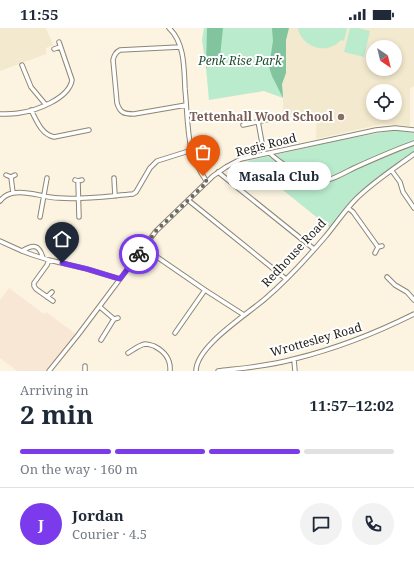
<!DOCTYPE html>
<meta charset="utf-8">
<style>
:root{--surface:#fff;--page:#f2f2f3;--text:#1f2937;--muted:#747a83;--line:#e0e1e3;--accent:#7c3aed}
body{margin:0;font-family:"Noto Serif",serif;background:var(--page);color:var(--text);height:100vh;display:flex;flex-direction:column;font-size:15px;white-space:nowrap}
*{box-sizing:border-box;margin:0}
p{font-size:13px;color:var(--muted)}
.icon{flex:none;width:22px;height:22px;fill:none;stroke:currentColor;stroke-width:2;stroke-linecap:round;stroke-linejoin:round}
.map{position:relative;height:343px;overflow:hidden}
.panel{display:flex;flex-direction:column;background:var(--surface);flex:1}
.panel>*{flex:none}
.needle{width:26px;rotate:145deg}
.tools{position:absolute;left:366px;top:12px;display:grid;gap:8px}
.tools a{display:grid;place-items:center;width:36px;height:36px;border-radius:50%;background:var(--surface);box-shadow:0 2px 6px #0003;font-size:20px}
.pin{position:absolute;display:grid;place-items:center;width:34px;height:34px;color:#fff;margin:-41px -17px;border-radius:50% 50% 50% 0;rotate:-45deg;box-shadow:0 0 4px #0007}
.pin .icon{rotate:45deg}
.courier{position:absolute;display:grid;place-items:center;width:40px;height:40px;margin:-20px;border:3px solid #7c3aed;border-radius:50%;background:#fff;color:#222;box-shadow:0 1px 5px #0007}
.bubble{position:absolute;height:28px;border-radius:14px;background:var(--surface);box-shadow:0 2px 6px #0003;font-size:13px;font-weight:700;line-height:28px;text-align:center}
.overview em{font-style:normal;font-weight:700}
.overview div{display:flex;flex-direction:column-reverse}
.overview{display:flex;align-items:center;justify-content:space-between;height:68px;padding:0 20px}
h1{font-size:26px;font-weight:700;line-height:30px}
.bar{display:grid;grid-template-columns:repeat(4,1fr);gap:6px 4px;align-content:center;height:48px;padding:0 20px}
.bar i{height:5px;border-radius:3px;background:var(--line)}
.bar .selected{background:var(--accent)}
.bar p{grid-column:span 4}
.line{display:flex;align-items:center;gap:10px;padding:0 20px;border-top:1px solid var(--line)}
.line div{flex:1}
.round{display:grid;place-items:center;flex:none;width:42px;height:42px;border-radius:21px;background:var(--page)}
.status{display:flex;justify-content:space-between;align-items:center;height:28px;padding:0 20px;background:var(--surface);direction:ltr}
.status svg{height:11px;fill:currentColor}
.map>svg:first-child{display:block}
</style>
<div class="status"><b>11:55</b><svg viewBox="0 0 49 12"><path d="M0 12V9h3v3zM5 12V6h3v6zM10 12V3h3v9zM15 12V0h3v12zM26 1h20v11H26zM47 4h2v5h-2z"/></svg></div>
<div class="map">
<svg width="414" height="343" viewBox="0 0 414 343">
<rect width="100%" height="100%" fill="#fcf4e1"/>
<path fill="#f3e9ce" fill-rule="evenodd" d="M0,0H46L53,17L46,20V26L0,43Z
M279,0H414V58L410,60V98L382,96L316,111L317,84L283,91V70L278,3ZM373,19H395V41H373ZM373,63H395V85H373Z"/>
<path fill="#f9e7d6" d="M9,260L44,286L46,284L76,306L45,343H17L0,330V272Z"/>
<path fill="#baebcd" d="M204,0H279L278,3L283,70L264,63L209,72L206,40L202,12Z
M298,0H347L344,13L341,12C339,14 336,17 333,18C319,25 300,15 298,0Z
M350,0H358L370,3L364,29L344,24Z
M395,102L414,105V124L359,164L330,200L247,133L345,111Z"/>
<path fill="#81c49d" d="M207,0H223L220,29L206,40Z
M272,0H289L286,12V45L282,56L283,70L272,48L269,39L273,13Z"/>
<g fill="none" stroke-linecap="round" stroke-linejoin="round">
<g stroke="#8c8674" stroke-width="5.5">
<path id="street" d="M169,0C185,15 184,41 185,61C187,80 187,102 191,120C194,132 200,144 207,154
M180,19L120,22C116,24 114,27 113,32L117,75C120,85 124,86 134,86L186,77
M54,21L60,19
M22,37L31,59L46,77
M31,82C37,93 41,106 54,109L89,102
M0,86C6,86 13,86 19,85C35,83 69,71 72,52L59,14
M258,93L264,126
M243,97L270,91
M270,125C275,131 309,155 316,154C329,154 342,146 354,140C374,131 394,122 414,115
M392,143L400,154L403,164L414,180
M218,144L314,221
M6,147L11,149L15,147
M11,149L13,165
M114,150L115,168
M75,152L78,153L82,152
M78,153L79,189
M188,172L286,251
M0,173C3,169 8,166 13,165C28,162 44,170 59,170C83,172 109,168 133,166L136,164L150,140L157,133L192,122
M348,180L353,184L378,219
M40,189L47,150
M0,213L22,223L33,227L49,232L87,241L120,251
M144,220L205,262L244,287
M22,223C33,216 39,216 43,230
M375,225L378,219L382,218
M49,232L47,237L34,255V258L36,261L53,273
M387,249L395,257L407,264L414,272
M47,269L52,264
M100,279L114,291L118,290
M175,305L205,262
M101,312L114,291
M128,325C133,322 139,317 145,316C149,316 151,317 154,318C164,323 171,331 170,343
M294,332L295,343
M85,338V343
M49,343L78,307L156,203L213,148L226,139L241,131L376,102L395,100L414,102
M196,343C196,318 248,286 266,270C287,252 307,230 325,209C336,196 345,182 356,171C373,154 395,140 414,126
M218,343C244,340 270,338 294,331C335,321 376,305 414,286"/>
</g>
<use href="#street" stroke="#fff" stroke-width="3.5"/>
</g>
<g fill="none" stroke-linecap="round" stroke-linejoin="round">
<path stroke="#6d685d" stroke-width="4" stroke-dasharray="0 7.2" d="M139,226L156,203L207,154L203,148"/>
<path stroke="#7c3aed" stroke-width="5" d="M62,235L87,241L120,251L139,226"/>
</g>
<circle fill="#8d6e63" stroke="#fff" stroke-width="1.5" cx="341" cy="89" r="4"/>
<g text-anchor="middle" stroke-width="4" stroke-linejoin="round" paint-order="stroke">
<g font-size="12" font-style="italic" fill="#1d5035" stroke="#fff">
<text x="240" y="37">Penk Rise Park</text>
</g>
<g font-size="12" font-weight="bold" fill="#785e54" stroke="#fff" text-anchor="end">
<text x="333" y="93">Tettenhall Wood School</text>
</g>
<g font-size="12" fill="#201d16" stroke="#fff">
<text transform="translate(266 117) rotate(-14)" y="4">Regis Road</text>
<text transform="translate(294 225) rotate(-47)" y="4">Redhouse Road</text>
<text transform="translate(316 312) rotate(-16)" y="4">Wrottesley Road</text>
</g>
</g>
</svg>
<div class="tools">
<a><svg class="needle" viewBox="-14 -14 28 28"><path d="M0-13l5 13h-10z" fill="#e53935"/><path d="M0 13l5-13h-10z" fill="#747a83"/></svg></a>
<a><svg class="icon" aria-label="locate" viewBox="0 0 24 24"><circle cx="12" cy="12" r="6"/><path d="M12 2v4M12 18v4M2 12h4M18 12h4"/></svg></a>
</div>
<div class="pin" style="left:203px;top:148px;background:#ea580c"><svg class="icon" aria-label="bag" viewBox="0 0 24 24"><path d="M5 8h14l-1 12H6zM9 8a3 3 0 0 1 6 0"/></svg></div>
<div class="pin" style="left:62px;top:235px;background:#1f2937"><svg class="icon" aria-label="home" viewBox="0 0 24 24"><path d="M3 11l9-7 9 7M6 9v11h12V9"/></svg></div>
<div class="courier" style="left:139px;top:226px"><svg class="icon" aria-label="bike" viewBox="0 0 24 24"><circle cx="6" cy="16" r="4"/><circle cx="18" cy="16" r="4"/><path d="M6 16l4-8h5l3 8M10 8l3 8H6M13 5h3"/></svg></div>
<div class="bubble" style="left:227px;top:134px;width:104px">Masala Club</div>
</div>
<section class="panel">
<div class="overview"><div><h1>2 min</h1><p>Arriving in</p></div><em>11:57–12:02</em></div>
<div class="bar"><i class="selected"></i><i class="selected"></i><i class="selected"></i><i></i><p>On the way · 160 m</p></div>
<div class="line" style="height:72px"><b class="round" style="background:var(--accent);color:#fff">J</b><div><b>Jordan</b><p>Courier · 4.5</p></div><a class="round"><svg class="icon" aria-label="chat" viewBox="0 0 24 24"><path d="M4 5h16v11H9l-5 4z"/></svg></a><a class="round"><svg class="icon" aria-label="phone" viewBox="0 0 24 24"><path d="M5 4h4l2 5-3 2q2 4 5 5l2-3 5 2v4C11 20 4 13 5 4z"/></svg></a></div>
</section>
